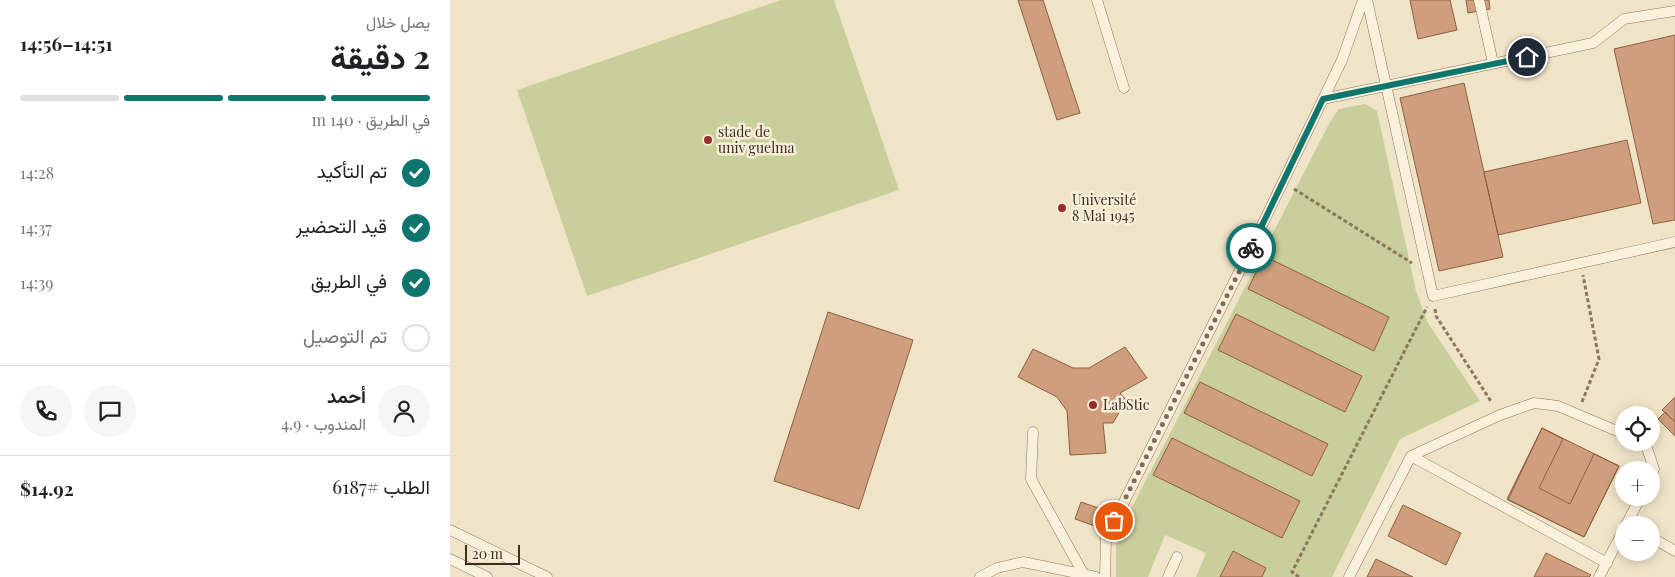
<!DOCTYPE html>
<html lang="ar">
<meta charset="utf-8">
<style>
:root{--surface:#fff;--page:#f6f6f6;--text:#202124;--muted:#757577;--line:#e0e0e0;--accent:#0f766e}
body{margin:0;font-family:"Playfair Display",Vazirmatn,serif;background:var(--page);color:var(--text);direction:rtl;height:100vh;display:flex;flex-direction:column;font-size:19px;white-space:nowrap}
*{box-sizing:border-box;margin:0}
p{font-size:16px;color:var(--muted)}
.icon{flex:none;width:28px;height:28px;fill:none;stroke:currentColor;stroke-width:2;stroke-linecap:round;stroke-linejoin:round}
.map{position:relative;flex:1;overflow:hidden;direction:ltr}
.side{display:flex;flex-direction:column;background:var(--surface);width:450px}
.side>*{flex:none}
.fabs{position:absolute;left:1165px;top:406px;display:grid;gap:10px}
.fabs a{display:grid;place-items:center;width:45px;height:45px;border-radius:50%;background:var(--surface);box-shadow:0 2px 12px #0003;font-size:25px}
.scale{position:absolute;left:15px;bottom:12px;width:55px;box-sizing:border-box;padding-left:5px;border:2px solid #3d2e20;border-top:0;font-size:14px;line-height:18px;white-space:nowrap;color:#3d2e20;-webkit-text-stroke:4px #f7eed8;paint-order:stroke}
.pin{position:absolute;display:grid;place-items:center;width:42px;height:42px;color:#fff;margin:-21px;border:2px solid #fff;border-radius:50%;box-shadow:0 1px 5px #0007}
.courier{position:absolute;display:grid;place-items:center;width:50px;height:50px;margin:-25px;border:4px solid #0f766e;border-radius:50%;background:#fff;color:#222;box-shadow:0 1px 6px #0007}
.summary em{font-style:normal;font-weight:700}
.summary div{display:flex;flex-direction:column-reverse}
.summary{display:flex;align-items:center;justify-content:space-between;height:85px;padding:0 20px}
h1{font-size:32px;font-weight:700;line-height:38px}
.bar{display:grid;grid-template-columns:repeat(4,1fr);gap:8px 5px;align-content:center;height:60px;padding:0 20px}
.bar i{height:6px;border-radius:4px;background:var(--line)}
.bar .active{background:var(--accent)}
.bar p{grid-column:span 4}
.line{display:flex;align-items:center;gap:12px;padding:0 20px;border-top:1px solid var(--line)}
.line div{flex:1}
.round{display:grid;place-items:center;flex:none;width:52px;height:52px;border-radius:26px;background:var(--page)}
ol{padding:0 20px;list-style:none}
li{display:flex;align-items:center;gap:15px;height:55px}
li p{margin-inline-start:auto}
li .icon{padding:5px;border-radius:50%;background:var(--accent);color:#fff;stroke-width:4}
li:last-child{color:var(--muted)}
li i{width:28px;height:28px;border:2px solid var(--line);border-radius:50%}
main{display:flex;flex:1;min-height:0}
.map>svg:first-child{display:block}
</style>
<main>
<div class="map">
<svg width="1225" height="577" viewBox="0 0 1225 577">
<rect width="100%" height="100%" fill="#f0e4c8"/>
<path fill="#c9cf9b" d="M331,0H384L449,190L137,296L67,90Z
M915,104L927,111L966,291L978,323L1030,401L950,439L882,577H746L756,553L715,535L698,577H666V545L679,513L880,122L889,109Z"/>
<path fill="#cf9f7d" stroke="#8d5f41" d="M568,0H593L630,113L607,120Z
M960,0H1000L1007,30L968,39Z
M1016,0H1039L1040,9L1018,13Z
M1225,35V220L1203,224L1164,49Z
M1014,83L1053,257L989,271L950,98Z
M1177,140L1191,203L1048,235L1034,172Z
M814,256L939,317L924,351L798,289Z
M378,312L463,340L409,509L324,481Z
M786,314L912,376L895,412L768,350Z
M675,347L697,378L670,393L676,400L663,423H653L656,453L620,455L617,411L607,397L568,377L583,349L623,368H639Z
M750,382L878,444L862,476L734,413Z
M1225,397V422L1212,410Z
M1215,412L1225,422V436L1208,419Z
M1092,428L1113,439L1089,488L1120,504L1144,454L1169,466L1134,537L1058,500Z
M1092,428L1169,466L1134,537L1057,499Z
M722,438L850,501L832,538L703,475Z
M631,502L651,509L645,526L625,519Z
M953,505L1011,533L996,565L938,536Z
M783,551L816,568L812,577H770Z
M1096,553L1141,575L1139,577H1084Z
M926,559L963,577H917Z"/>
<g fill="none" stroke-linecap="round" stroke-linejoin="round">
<g stroke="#8d765c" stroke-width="11">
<path id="lane" d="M647,0L674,88
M917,0L983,296L1225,242
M1029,0L1043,63
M873,99L1143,43L1174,19L1225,11
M583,432L581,479L634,575
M1195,442L1204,469L1201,475
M961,456L1157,563
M1176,525L1190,498
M0,530L97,577
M1201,537L1225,551
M0,559L37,577
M530,577L547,568L573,562L646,577
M655,577L656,538L801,248L892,60L913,0
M718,577L727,557
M899,577L961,456L1050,415L1084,403L1108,406L1174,434
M1149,577L1174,529"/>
</g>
<path stroke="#8d765c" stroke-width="3" stroke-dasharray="4 2.5" stroke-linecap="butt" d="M844,189L962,263
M985,309L986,316L1042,403
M1132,402L1149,359L1133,275
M849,577L842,572L977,307"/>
<use href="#lane" stroke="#faf1dc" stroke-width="10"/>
</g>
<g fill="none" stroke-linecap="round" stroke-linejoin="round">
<path stroke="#7c6e5b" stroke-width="5" stroke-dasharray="0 9" d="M664,521L801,248"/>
<path stroke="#0f766e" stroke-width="6" d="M801,248L873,99L1077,57"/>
</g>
<g fill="#9e2a2b" stroke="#f7eed8" stroke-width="2">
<circle cx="258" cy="140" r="5"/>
<circle cx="612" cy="208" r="5"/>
<circle cx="643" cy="405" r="5"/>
</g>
<g text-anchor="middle" stroke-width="5" stroke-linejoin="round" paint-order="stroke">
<g font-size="14" fill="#3d2e20" stroke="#f7eed8" text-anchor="start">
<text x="268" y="137">stade de<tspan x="268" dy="16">univ guelma</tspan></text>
<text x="622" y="205">Université<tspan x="622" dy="16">8 Mai 1945</tspan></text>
<text x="653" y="410">LabStic</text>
</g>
</g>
</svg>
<div class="fabs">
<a><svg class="icon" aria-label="locate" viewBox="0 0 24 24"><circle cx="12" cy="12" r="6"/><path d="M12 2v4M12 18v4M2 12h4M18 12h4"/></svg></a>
<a>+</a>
<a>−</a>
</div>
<div class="scale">20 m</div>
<div class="pin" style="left:664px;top:521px;background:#ea580c"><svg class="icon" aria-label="bag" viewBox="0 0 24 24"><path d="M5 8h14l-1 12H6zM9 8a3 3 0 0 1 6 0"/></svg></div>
<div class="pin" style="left:1077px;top:57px;background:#1f2937"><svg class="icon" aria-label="home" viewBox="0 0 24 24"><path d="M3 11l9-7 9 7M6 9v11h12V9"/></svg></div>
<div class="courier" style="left:801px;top:248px"><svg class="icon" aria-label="bike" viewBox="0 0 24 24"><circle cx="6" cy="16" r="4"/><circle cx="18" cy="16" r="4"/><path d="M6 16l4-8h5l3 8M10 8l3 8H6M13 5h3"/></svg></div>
</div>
<section class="side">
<div class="summary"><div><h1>2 دقيقة</h1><p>يصل خلال</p></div><em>14:51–14:56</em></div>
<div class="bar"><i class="active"></i><i class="active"></i><i class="active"></i><i></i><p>في الطريق · 140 m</p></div>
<ol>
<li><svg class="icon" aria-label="check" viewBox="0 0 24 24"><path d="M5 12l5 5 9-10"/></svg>تم التأكيد<p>14:28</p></li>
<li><svg class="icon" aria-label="check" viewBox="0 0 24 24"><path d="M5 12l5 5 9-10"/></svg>قيد التحضير<p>14:37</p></li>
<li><svg class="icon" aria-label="check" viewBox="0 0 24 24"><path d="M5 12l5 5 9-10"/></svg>في الطريق<p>14:39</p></li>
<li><i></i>تم التوصيل</li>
</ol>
<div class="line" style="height:90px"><a class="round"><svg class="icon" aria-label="person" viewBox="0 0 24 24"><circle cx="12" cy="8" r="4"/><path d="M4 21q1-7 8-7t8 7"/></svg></a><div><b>أحمد</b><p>المندوب · 4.9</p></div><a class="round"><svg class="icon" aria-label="chat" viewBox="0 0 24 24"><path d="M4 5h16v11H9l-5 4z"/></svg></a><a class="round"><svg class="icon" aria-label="phone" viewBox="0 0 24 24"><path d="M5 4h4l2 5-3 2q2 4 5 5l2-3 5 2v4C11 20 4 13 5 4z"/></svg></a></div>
<div class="line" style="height:65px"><div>الطلب #6187</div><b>$14.92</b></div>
</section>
</main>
